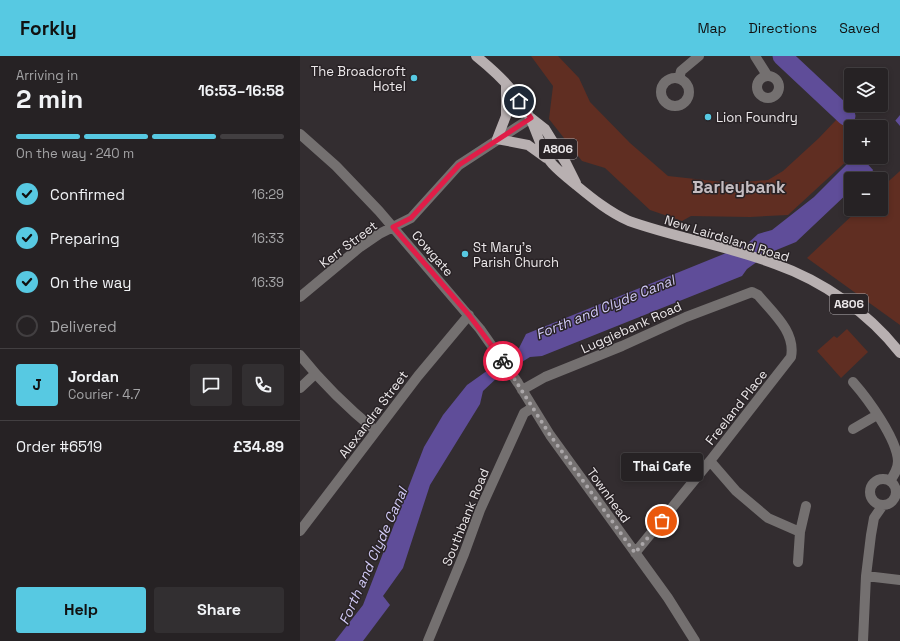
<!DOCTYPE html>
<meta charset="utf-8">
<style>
:root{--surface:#262224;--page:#322f31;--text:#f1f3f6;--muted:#a4a4a6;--line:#423f41;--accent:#57c9e2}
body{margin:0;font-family:"Space Grotesk",sans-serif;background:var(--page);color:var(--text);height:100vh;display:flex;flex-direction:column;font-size:15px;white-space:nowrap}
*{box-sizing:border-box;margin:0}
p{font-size:13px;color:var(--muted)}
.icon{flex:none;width:22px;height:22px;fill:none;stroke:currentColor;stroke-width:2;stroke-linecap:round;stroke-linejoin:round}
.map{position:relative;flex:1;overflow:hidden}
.drawer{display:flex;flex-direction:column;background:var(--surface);width:300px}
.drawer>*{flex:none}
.fabs{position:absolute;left:544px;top:12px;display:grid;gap:8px}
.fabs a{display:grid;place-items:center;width:44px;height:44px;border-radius:4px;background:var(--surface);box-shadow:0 2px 6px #0003,0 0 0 1px var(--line);font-size:20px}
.pin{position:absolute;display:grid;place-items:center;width:34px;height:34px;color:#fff;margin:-17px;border:2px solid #fff;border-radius:50%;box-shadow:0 1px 4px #0007}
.courier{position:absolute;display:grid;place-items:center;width:40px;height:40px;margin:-20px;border:3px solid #e11d48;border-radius:50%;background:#fff;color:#222;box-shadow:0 1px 5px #0007}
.bubble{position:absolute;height:28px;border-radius:4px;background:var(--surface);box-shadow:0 2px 6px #0003,0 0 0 1px var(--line);font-size:13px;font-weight:800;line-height:28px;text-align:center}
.headline em{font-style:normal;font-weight:800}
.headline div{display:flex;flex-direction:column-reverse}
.headline{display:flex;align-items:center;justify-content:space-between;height:68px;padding:0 16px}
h1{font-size:26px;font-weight:800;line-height:30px}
.bar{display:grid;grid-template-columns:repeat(4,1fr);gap:6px 4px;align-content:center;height:48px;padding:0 16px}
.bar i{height:5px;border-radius:3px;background:var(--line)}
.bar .on{background:var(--accent)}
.bar p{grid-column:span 4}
.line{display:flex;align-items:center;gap:10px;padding:0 16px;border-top:1px solid var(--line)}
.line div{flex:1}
.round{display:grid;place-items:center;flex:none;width:42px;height:42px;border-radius:4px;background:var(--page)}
ol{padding:0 16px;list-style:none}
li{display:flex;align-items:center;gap:12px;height:44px}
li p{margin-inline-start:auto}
li .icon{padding:4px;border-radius:50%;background:var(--accent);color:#111;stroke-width:4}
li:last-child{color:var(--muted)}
li i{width:22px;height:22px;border:2px solid var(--line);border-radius:50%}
.primary-button{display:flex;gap:8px;margin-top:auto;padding:8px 16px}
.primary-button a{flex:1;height:46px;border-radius:4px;background:var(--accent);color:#111;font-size:16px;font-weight:800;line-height:46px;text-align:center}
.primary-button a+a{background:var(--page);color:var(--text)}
header{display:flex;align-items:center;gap:24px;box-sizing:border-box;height:56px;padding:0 20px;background:var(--accent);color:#111}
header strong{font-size:19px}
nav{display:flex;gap:22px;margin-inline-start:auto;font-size:14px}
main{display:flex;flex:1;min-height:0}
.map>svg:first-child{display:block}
</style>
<header>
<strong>Forkly</strong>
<nav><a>Map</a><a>Directions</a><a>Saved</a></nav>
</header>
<main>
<section class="drawer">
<div class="headline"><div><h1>2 min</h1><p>Arriving in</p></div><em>16:53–16:58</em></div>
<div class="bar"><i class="on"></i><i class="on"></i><i class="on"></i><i></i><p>On the way · 240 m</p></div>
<ol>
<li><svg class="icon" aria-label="check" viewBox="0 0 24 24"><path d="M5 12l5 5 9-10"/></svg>Confirmed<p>16:29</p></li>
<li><svg class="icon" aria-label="check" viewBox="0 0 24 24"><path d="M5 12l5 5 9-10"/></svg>Preparing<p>16:33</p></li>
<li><svg class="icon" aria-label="check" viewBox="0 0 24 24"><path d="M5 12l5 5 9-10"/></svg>On the way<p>16:39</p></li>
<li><i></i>Delivered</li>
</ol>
<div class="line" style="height:72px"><b class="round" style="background:var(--accent);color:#111">J</b><div><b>Jordan</b><p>Courier · 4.7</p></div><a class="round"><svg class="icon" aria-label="chat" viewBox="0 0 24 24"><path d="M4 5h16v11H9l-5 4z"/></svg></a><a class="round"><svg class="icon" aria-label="phone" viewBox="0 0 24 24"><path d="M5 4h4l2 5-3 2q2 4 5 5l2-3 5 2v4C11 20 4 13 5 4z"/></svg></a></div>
<div class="line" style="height:52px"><div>Order #6519</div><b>£34.89</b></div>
<div class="primary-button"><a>Help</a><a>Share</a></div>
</section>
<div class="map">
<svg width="600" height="585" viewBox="0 0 600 585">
<rect width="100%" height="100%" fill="#332d30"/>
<path fill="#602e22" d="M231,0H258L279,22L290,46L330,87L368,120L432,127L468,124L483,115L519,82L537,63L566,68L568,71H551V101L488,159L450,161L391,160L382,165L350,154L305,112L282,105L249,63L253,30Z
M600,115V269L507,202L559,153H581V132Z
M547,273L568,296L541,322L517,295L534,280L537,282Z"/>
<path fill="#5f4d99" d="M600,59V91L563,123H551V134L496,186L469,197L447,213L442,220L242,300L230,301L199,320L183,335L180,348L130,429L103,512L83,540L90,549L63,585H35L63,549L124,391L143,359L167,329L219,292L226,278L446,189L458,178L472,174L514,141L554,101H581L595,65Z"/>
<path fill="#332d30" d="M594,63L600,70V94L574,115L561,101H581V76Z"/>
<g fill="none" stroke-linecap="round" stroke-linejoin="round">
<path stroke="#5f4d99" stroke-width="19" d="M482,0L546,60"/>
<path stroke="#747070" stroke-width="10" d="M455,0L467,19
M457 31a11 11 0 1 1 22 0a11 11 0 1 1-22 0Z
M361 36a14 14 0 1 1 28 0a14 14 0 1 1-28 0Z
M379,23L381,15L399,0
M0,78L36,110L79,155L180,273L218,327L250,379L368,542L395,585
M0,241L60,191L79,178L111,162L159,109L231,62
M0,299C23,328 48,352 76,375
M553,326C568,343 597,383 598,405C598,413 594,419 590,425
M0,332L15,318
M222,334L245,321L322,290L386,261L452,236L458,239C473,257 496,276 491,301L410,405L335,497
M553,373L577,359
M410,405L436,435L468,462L500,476
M570 436a13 13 0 1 1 26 0a13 13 0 1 1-26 0Z
M0,475L118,320L169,259
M498,506L500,476L506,450
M566,520L600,524
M128,585L164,498L180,454L224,357L232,352
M563,585L566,520L571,479L574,462L583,449"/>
<path stroke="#b8b0b1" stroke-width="10" d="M176,0C196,16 220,39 230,62C237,76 240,91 249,104C256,114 267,121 276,129C293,143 309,156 329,165C377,182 428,190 475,208C523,225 569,257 600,297
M206,29V60L197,83L228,89L246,102
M231,62L245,73L266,107L276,127"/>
</g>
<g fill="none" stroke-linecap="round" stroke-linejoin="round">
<path stroke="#aba7a9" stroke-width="4" stroke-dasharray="0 7.2" d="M203,305L250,379L335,497L362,465"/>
<path stroke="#e11d48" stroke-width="5" d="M203,305L169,259L93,171L111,162L159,109L231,62L219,45"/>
</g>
<g fill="#57c9e2" stroke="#292326" stroke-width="1.5">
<circle cx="114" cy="22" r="4"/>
<circle cx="408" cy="61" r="4"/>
<circle cx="165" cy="198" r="4"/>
</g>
<g text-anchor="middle" stroke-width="3" stroke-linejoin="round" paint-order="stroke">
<g fill="#292326" stroke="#b2adaf" stroke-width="1">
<rect x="239" y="83" width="38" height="20" rx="3"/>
<rect x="530" y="238" width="38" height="20" rx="3"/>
</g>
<g font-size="12" font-weight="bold" fill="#ece8ea">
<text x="258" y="97">A806</text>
<text x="549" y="252">A806</text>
</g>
<g font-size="13" fill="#ece8ea" stroke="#292326" text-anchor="start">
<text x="106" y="20" text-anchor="end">The Broadcroft<tspan x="106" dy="15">Hotel</tspan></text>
<text x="416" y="66">Lion Foundry</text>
<text x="173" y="196">St Mary's<tspan x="173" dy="15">Parish Church</tspan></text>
</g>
<g font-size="13" fill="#ece8ea" stroke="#292326">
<text transform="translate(427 182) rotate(17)" y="5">New Lairdsland Road</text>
<text transform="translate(48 188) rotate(-37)" y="5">Kerr Street</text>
<text transform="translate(133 197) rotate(49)" y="5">Cowgate</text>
<text transform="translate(331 271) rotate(-24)" y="5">Luggiebank Road</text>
<text transform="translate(436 351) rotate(-52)" y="5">Freeland Place</text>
<text transform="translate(73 358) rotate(-53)" y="5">Alexandra Street</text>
<text transform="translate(309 439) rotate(54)" y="5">Townhead</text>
<text transform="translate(165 461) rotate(-68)" y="5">Southbank Road</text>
</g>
<g font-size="14" font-style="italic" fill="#d1caf6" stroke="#292326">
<text transform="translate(305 251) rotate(-22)" y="5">Forth and Clyde Canal</text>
<text transform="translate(73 500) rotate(-66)" y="5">Forth and Clyde Canal</text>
</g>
<g font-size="17" font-weight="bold" fill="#c5bdc1" stroke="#292326">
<text x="439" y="137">Barleybank</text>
</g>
</g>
</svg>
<div class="fabs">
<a><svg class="icon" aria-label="layers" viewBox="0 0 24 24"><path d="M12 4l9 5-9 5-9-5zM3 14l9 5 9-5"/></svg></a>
<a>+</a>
<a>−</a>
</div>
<div class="pin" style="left:362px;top:465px;background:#ea580c"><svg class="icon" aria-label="bag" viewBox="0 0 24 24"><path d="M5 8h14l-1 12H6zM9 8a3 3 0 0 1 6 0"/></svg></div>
<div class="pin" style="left:219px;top:45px;background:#1f2937"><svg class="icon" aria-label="home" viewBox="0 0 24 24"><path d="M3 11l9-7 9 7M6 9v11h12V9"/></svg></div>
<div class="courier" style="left:203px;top:305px"><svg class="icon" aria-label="bike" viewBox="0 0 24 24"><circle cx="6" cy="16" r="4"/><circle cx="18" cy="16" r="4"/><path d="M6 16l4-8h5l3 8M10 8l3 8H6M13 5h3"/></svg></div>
<div class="bubble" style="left:321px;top:397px;width:82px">Thai Cafe</div>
</div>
</main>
